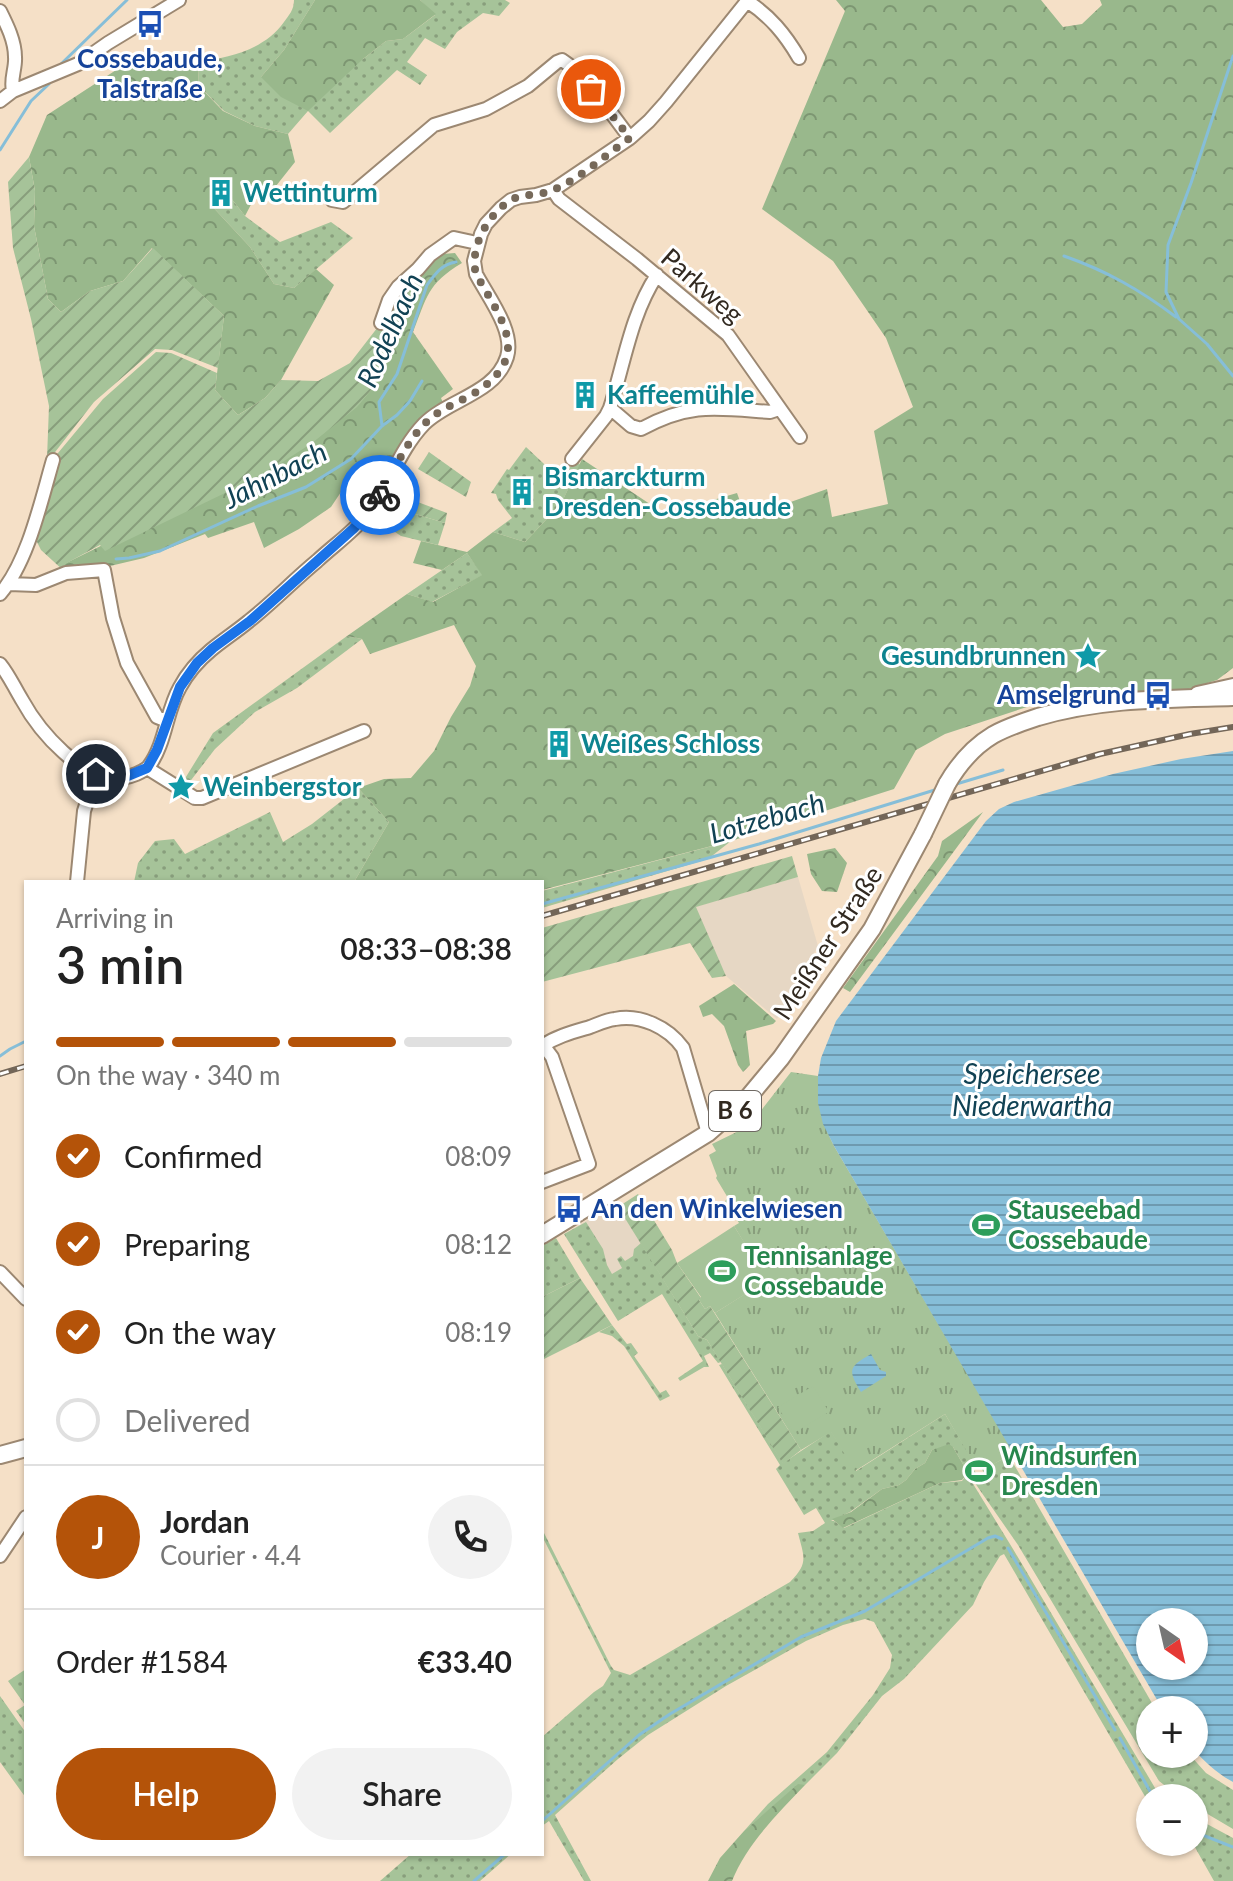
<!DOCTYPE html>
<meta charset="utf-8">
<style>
:root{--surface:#fff;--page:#f2f2f2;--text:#222;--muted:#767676;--line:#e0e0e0;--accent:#b45309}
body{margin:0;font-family:Lato,sans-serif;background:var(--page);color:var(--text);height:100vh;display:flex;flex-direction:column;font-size:30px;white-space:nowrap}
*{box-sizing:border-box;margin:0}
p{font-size:26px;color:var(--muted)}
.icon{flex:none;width:44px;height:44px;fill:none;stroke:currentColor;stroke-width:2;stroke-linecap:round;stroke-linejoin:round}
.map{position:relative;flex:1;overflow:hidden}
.details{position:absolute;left:24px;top:880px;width:520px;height:976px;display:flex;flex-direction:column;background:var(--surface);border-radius:0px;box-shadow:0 2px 6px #0004}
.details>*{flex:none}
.needle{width:52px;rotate:146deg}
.tools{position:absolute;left:1136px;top:1608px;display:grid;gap:16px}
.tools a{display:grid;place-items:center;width:72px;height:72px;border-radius:50%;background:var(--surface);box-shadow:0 2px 6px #0004;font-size:40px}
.pin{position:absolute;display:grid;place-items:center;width:68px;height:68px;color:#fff;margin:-34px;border:4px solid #fff;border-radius:50%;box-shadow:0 2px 8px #0007}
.courier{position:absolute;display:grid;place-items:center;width:80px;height:80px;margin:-40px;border:6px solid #1a73e8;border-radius:50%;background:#fff;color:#222;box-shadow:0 2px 10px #0007}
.headline em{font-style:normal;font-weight:600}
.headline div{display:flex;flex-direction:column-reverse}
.headline{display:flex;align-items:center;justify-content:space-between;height:136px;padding:0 32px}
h1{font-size:52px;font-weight:600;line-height:60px}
.bar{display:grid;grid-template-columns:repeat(4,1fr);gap:12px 8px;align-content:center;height:96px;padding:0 32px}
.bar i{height:10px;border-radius:6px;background:var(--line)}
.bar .on{background:var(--accent)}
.bar p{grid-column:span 4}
.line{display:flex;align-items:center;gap:20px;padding:0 32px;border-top:2px solid var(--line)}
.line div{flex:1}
.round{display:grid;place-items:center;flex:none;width:84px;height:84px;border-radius:42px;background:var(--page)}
ol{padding:0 32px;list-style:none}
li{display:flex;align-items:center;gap:24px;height:88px}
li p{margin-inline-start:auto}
li .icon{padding:8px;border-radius:50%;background:var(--accent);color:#fff;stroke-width:4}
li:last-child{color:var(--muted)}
li i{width:44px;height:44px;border:4px solid var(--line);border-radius:50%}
.cta{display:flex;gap:16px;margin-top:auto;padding:16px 32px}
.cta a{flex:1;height:92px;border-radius:48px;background:var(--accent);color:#fff;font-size:32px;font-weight:600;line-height:92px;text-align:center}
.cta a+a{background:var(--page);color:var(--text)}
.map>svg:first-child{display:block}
</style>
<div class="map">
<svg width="1233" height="1881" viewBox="0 0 1233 1881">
<defs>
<pattern id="grass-dots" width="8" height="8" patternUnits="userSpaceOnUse" patternTransform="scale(2)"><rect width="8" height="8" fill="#a6c399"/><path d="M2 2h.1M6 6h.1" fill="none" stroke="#889e7c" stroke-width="1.8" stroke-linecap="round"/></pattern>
<pattern id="forest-crowns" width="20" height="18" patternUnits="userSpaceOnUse" patternTransform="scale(2)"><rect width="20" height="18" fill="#99b88c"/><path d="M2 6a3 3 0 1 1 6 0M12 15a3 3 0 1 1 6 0" fill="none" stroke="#7d9672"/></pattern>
<pattern id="park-tufts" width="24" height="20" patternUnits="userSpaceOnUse" patternTransform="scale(2)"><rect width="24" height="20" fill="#a6c399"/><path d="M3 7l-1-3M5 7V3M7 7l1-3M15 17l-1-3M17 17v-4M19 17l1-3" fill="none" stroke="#889e7c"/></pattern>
<pattern id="garden-furrows" width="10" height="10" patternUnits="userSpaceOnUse" patternTransform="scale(2)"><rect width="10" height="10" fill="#a6c399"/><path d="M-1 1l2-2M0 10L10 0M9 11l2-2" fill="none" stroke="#889e7c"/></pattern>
<pattern id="water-rules" width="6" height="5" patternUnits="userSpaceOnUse" patternTransform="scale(2)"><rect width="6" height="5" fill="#86bed8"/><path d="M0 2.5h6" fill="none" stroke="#6e9aaf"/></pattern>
</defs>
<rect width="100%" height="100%" fill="#f5e0c7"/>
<path fill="#e6d7c4" d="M798,877L818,946L777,1019L726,976L695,907Z
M616,1203L669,1289L618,1321L564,1234Z"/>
<path fill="url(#grass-dots)" d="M294,0H315L284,50L261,77L363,59L386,41L403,39L435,15L420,0H505L510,3L499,16L483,13L457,32L445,49L425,38L407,62L427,75L420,85L397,70L330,133L308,111L288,134L255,126L224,111L198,85L199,61C230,58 265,49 284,22C289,15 294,10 294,0Z
M220,188L227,193L245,216L280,242L331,222L353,238L294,288L274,284L250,247L210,204Z
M526,447L559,478L575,462L580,464L561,504L525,542L493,532L512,518L498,500L496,494L491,493L507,469L509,470Z
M405,511L445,523L438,545L401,536L392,530Z
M467,553L483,575L432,602L407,594Z
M347,636L362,639L297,688L255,712L215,749L185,788L181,785L213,733Z
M358,788L389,822L354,882H134L138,863L155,841L174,839L185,854L270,812L283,842L312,824Z
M731,841L708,859L542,908V891Z
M586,1222L603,1249L607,1265L612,1274L622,1268L617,1259L621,1256L625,1261L633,1256L634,1249L641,1243L698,1336L707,1340L721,1362L718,1363L710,1353L704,1356L709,1367H704L680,1381L678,1378L703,1361L662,1294L618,1321L564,1234Z
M556,1238L580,1278L542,1297V1246Z
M612,1325L627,1344L631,1343L638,1353L634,1356L660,1393L666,1390L670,1396L660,1401L624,1346L612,1336L599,1332Z
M722,1364L783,1463L831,1431L856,1471L945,1414L975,1464L972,1467L980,1479L992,1472L989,1466L1009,1456L1156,1710H1150V1754H1189L1206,1773L1233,1790V1829L1194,1806V1798H1181L1159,1781L1018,1545L968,1473L953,1447L932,1450L925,1463L915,1469L906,1480L899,1485L882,1489L850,1512L831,1521H834L844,1528L940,1483L962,1481L967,1474L1013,1549L1161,1798H1150V1805L1004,1554L1000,1556L984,1582L973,1605L904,1679L882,1696L837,1753L805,1785H798L744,1831L768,1804L827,1752L873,1695L890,1668L892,1655L874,1622L865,1619L843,1625L806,1641L726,1686L648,1735L618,1759L555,1815L591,1881H584L549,1821L542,1826V1737L594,1692L603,1686L611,1673L542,1536V1529L611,1666L614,1670L630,1675L790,1582C809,1563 804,1557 798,1533L813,1531L825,1523L816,1508L804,1515L776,1469L780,1465L719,1365Z
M26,1669V1725L16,1711L25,1705L8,1681Z
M0,1696L26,1733V1798L0,1762Z
M1194,1817L1233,1838V1881H1214L1192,1842H1194Z
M411,1854H511L480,1881H380Z"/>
<path fill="url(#forest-crowns)" d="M315,0H420L436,14L403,39L386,41L363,59L308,111L281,97L261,77L284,50Z
M836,0H1041L1063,27L1082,24L1102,5L1100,0H1233V668L1217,680L1185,690L1089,693L1033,705L945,734L916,750L894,789L731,841L542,890V882H354L389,822L358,788L384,779L411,778L434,751L451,717L470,686L476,666L454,625L370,654L362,639L347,636L407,594L433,602L482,575L467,553L442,570L413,563L421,541L467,552L493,532L525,542L561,504L582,459L665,514L737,493L746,518L827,489L832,517L888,504L874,431L913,407L886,338L833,261L762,209L845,11Z
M133,59L177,63L199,61L198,85L223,111L255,126L288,134L295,162L272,191L256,195L245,216L227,193L220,188L210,204L250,247L274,284L294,288L316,269L334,285L281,380L265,398L238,415L215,390L224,316L152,248L123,281L90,291L61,312L48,299L34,226L35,191L29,157L47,115Z
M455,253L462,263C427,284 427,297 413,332L453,389L441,398L444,405L382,483L357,468L331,507L299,529L264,548L254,522L208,538L205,534L144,558L110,566L64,571V564L312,442L356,407L376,384L405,326L414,295L398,287L430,255Z
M983,812L850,992L843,988L938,856L942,841Z
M835,848L847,863L837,892L822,891L811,874L807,854Z
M734,984L776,1021L773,1024L746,1031L750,1065L743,1072L738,1065L724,1026L712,1014L703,1017L699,1006Z
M949,1444L953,1447L968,1473L962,1480L940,1483L843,1528L832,1519L851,1512L882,1489L899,1485L906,1480L915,1469L925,1463L932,1450Z
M798,1784L805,1785C779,1812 746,1845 732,1881H708L720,1858L744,1831Z"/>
<path fill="url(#park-tufts)" d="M791,1072L818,1076C818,1106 821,1119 834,1146L1014,1453L990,1466L993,1472L986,1476L978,1463L971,1466L974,1464L945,1414L855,1471L831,1432L801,1450L715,1313L767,1280L734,1226L739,1223L725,1201L728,1198L716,1178L717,1176L709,1155L716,1151L712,1144L749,1126Z"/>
<path fill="url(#garden-furrows)" d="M29,157L35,191L34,226L48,299L61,312L90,291L123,281L153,248L224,316L218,368L172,350L155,349L94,402L52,456L53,459L103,399L156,352L171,353L217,373L215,390L238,415L265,398L281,380L318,381L350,363L381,323L398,287L414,295L405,326L376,384L357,407L312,443L278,465L227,492L105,551L100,545L65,564L64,571L41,550L32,532L52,460L47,458L49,406L31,319L13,248L8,182Z
M429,452L471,482L466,497L418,469Z
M407,498L447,513L445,523L405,511Z
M792,856L798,877L696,907L726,976L712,978L690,943L542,982V928Z
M638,1194L672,1250L677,1263L701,1298L699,1300L705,1309L710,1306L801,1450L783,1464L707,1340L698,1336L618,1207Z
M580,1278L612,1325L542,1360V1297Z"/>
<path fill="#a6c399" d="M734,1226L768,1280L715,1313L710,1306L705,1309L699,1300L701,1297L677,1263Z
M813,1386L829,1412L794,1433L778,1407Z"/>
<path fill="url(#water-rules)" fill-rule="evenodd" d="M1233,751V1782C1218,1774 1205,1762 1194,1750V1710H1163L834,1146L823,1124L818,1103V1076L821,1058L836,1021L986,821L999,809L1014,802L1113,774L1181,759ZM1194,1622V1666H1150V1622Z
M871,1354L880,1370L886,1372V1376L861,1392C847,1369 849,1367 871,1354Z"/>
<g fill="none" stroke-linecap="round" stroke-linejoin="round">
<path stroke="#86bed8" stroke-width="3" d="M1233,56L1191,183L1168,245L1166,292L1179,319L1207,344L1233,376
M60,65L127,0
M0,150L31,101L49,84
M1064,256C1107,271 1140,290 1176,317
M382,426L379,402L397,374L427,285C435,274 442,264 456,262
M116,559L129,558L160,551L258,506L306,487L351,459L382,426L397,415L410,401L422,381
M953,785L1003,770
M542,904L759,844L938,789
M0,1056L10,1049L26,1041
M1008,1548L1115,1730
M1120,1738L1151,1793
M542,1821L639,1735L670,1714L801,1637L865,1611L988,1538L995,1536L1002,1539
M1195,1832L1233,1847
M474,1881L505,1854"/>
<g stroke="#9c8872" stroke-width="16">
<path id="minor" d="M747,1C770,16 785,34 799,58
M0,11C7,25 15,41 15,57C16,68 10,79 13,91
M0,101L13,91L78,64L108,43L179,0
M553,190L559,199L637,259L728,335L800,437
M332,200L343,202L434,125L486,109L528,86L557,62L562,60C586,75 612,115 630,138
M381,323L389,300L398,287L418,269L430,255L454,238L477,243
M610,408L631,426L641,429C690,402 717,408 770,412L779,409
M572,459L606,416L610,408C624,364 631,314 657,275
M9,584L36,585L66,573L104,570L113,618L127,663L157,717L167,721
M0,594C28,562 41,501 53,460
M0,664C9,675 14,687 22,700C39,731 82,782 122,778C130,777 144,772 149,766C166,743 166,711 180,687C187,674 199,660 211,650C223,640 237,631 249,621C273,602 294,580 317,561C333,546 352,533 366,516C388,488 399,450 424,424C449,399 495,394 507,357C515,331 488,297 476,274L474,261L481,234L486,224L501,208L511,200L520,197L536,195L553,190L630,138L649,121L666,102L748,0
M1197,693L1233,685
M147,768L195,798H202L364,731
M77,882L84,811L96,774
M542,1046C557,1036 573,1032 590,1027C598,1024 606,1020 615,1019C640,1014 668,1027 683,1048L708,1133
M542,1182L589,1164L552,1057L543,1045
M0,1272L26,1299
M0,1556L26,1517"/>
</g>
<g stroke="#9c8872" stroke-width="20">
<path id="major" d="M947,784C958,765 973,747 993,735C1007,727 1023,722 1038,717C1102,698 1167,699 1233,697
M542,1235L708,1133L746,1100L781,1058L872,929L923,834
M0,1455L26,1448"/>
</g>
<use href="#minor" stroke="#fff" stroke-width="12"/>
<use href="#major" stroke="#fff" stroke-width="16"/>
<g stroke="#736658" stroke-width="6">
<path id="rail" d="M542,916L1100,754L1190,734L1233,727
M0,1074L26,1066"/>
</g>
<use href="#rail" stroke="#fff" stroke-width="3" stroke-dasharray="9" stroke-linecap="butt"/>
<g stroke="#9c8872" stroke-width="20" stroke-linecap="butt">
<path id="major-bridge" d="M923,834L947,784"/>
</g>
<use href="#major-bridge" stroke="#fff" stroke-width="16"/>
</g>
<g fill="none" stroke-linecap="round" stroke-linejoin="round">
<path stroke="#76695a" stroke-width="8" stroke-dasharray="0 14.4" d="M380,495C395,470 407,438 431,418C443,408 459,402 473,394C534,356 502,321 476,274C469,248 488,214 511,200C523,193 540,196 553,190C579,179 606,155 630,138L591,89"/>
<path stroke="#1a73e8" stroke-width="10" d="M96,774L112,778L125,777L147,768L157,750L180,687L197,663L213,648L250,621L353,529L365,516L380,495"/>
</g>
<defs>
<g id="bus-bare" transform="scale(2.16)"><path d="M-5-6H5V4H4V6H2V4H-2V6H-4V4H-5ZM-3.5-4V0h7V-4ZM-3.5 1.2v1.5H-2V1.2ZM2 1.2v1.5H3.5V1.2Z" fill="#1a4fb4" stroke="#fff" stroke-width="2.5" paint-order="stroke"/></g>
<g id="building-bare" transform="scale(2.16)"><path d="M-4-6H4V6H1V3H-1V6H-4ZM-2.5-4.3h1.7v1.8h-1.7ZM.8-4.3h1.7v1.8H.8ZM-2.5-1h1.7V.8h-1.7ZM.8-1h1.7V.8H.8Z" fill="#0f9aa8" stroke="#fff" stroke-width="2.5" paint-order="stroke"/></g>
<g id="sight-bare" transform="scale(2.16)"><path d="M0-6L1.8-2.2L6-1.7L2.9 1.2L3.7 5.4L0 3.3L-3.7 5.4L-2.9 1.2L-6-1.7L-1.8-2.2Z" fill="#0f9aa8" stroke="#fff" stroke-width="2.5" paint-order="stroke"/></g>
<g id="stadium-bare" transform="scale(2.16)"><path d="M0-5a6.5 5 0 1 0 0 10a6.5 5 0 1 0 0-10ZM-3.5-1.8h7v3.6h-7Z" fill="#2e9e5b" stroke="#fff" stroke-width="2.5" paint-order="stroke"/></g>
</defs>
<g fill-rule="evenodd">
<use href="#bus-bare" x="150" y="24"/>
<use href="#building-bare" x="221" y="193"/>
<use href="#building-bare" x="585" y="395"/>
<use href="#building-bare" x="522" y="492"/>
<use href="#sight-bare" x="1088" y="656"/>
<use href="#bus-bare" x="1158" y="695"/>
<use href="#building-bare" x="559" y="744"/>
<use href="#sight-bare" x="181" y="787"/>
<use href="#bus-bare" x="569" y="1209"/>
<use href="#stadium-bare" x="986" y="1225"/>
<use href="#stadium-bare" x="722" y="1271"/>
<use href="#stadium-bare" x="979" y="1471"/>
</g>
<g text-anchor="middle" stroke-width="6" stroke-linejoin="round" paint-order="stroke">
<rect fill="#fff" stroke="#6f6963" stroke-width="2" x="709" y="1091" width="52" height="40" rx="6"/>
<g font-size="24" font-weight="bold" fill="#312920">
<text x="735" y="1119">B 6</text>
</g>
<g font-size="26" font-weight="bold" fill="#164399" stroke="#fff">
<text x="150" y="68">Cossebaude,<tspan x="150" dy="30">Talstraße</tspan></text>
<text x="1136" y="704" text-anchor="end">Amselgrund</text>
<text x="591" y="1218" text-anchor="start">An den Winkelwiesen</text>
</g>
<g font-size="26" font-weight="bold" fill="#0d838f" stroke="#fff" text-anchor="start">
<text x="243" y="202">Wettinturm</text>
<text x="607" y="404">Kaffeemühle</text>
<text x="544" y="486">Bismarckturm<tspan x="544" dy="30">Dresden-Cossebaude</tspan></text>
<text x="1066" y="665" text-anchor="end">Gesundbrunnen</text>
<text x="581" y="753">Weißes Schloss</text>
<text x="203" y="796">Weinbergstor</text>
</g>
<g font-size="26" fill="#312920" stroke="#fff">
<text transform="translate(702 286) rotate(41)" y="9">Parkweg</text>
<text transform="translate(828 943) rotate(-57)" y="9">Meißner Straße</text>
</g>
<g font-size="26" font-weight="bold" fill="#27864d" stroke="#fff" text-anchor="start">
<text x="1008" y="1219">Stauseebad<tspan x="1008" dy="30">Cossebaude</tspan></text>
<text x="744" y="1265">Tennisanlage<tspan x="744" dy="30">Cossebaude</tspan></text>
<text x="1001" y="1465">Windsurfen<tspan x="1001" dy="30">Dresden</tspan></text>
</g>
<g font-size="28" font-style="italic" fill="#114254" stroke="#fff">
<text transform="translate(390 330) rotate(-66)" y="10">Rodelbach</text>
<text transform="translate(275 475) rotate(-27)" y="10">Jahnbach</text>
<text transform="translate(767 818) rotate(-16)" y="10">Lotzebach</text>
<text x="1032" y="1084">Speichersee<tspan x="1032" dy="32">Niederwartha</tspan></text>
</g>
</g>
</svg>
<div class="tools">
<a><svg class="needle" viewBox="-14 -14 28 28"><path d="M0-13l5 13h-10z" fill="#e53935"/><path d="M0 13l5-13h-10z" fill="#767676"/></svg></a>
<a>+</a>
<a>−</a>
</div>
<div class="pin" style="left:591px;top:89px;background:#ea580c"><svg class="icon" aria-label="bag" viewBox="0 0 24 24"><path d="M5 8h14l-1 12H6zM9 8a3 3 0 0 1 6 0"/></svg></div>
<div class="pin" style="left:96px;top:774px;background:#1f2937"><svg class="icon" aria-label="home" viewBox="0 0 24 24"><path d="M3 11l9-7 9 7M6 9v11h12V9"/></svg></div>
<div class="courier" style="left:380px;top:495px"><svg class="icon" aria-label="bike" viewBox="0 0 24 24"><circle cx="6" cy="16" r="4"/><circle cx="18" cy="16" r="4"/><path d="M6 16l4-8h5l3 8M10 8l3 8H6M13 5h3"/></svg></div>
<section class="details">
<div class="headline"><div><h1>3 min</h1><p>Arriving in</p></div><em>08:33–08:38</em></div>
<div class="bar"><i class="on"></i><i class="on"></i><i class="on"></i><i></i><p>On the way · 340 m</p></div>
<ol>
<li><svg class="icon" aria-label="check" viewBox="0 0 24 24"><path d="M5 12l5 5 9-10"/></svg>Confirmed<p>08:09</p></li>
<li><svg class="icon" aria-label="check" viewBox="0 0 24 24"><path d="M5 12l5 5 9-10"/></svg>Preparing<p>08:12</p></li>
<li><svg class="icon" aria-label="check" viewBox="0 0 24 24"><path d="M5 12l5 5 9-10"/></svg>On the way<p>08:19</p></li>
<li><i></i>Delivered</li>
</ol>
<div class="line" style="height:144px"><b class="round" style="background:var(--accent);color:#fff">J</b><div><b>Jordan</b><p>Courier · 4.4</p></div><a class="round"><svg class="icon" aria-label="phone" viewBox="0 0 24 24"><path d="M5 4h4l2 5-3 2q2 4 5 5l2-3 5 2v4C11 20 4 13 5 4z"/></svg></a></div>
<div class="line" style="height:104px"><div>Order #1584</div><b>€33.40</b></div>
<div class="cta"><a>Help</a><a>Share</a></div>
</section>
</div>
